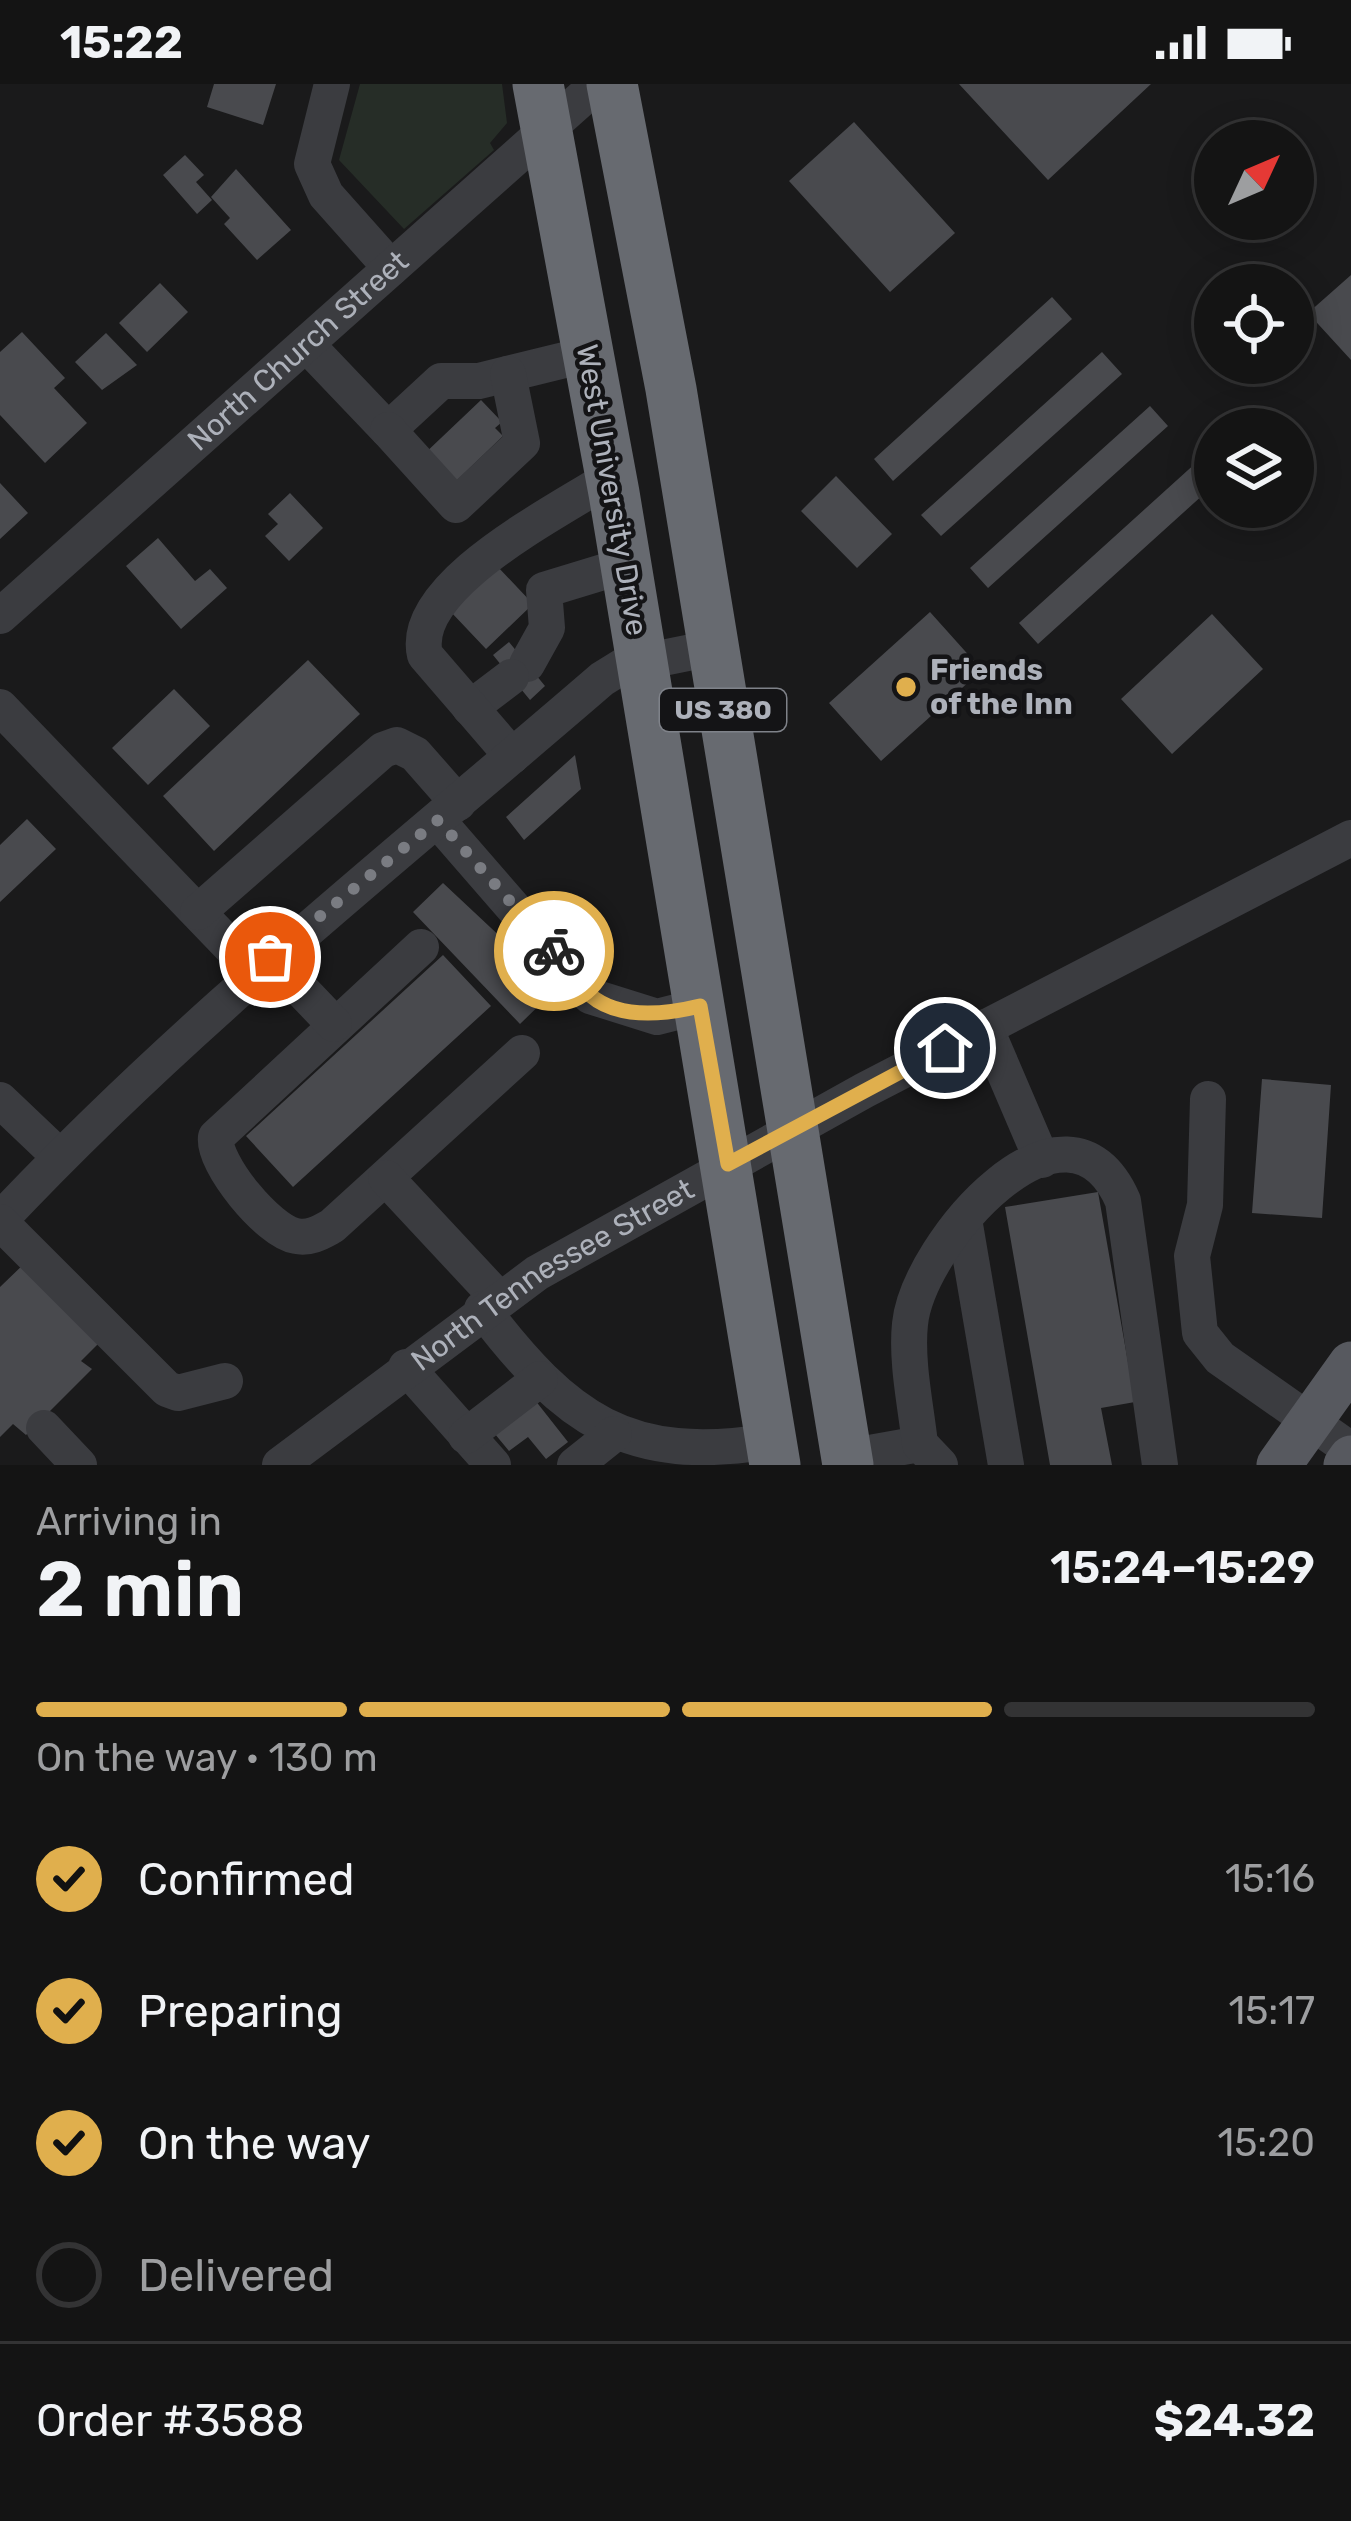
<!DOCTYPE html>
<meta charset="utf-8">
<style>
:root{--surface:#141414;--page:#212122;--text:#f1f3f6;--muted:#9d9ea0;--line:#333334;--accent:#e0af4d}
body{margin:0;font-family:Rubik,sans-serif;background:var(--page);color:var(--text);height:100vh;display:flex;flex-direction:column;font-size:45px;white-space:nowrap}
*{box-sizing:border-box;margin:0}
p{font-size:39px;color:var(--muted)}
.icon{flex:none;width:66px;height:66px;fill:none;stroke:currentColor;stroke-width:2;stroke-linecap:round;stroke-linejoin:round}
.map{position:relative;height:1381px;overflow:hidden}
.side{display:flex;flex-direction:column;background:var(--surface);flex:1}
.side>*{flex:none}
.needle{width:78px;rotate:46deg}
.buttons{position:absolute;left:1194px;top:36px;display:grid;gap:24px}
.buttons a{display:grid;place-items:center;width:120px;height:120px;border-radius:50%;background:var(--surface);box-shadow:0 6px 30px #0003,0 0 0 3px var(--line);font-size:60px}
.pin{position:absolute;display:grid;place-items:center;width:102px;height:102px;color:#fff;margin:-51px;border:6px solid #fff;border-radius:50%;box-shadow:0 3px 12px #0007}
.courier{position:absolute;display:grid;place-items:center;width:120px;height:120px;margin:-60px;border:9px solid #e0af4d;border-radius:50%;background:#fff;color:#222;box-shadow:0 3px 15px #0007}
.head em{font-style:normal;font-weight:600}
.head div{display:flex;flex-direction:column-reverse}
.head{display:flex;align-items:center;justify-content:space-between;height:204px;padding:0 36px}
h1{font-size:78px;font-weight:600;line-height:90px}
.bar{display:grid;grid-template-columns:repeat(4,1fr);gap:18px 12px;align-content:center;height:144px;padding:0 36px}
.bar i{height:15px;border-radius:9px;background:var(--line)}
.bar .selected{background:var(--accent)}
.bar p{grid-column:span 4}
.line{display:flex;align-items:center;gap:30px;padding:0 36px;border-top:3px solid var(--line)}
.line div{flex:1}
ol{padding:0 36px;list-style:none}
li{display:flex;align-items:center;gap:36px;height:132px}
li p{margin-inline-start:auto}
li .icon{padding:12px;border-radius:50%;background:var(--accent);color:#111;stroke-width:4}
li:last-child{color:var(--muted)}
li i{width:66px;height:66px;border:6px solid var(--line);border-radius:50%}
.status{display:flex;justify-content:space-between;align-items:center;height:84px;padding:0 60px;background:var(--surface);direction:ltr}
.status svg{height:33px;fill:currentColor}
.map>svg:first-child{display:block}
</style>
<div class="status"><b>15:22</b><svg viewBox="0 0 49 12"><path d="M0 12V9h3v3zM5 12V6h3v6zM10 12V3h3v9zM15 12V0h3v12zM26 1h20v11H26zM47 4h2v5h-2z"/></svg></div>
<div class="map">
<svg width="1351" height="1381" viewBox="0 0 1351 1381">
<rect width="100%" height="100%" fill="#1a1a1b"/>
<path fill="#262d27" d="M360,0H502L507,39L490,59L494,66L404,145L339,76Z"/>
<path fill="#494a4e" d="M214,0H276L263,41L207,23Z
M959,0H1151L1048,96Z
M854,38L955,149L890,208L789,97Z
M185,71L204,91L196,98L212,116L197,130L163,91Z
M236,85L291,146L257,176L224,140L230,134L211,113Z
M1351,191V276L1308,229Z
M160,199L188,228L147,268L119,239Z
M1052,213L1072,235L893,397L874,375Z
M22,248L65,294L54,304L87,339L45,379L0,331V268Z
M106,249L137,281L102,306L75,278Z
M1102,268L1122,290L941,452L921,431Z
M481,316L502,338L495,344L503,352L450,403L421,373Z
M1150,322L1168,342L988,504L970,484Z
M1198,377L1215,400L1038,560L1019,539Z
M836,392L892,450L857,484L801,427Z
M0,399L28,429L0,455Z
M290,409L323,444L289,477L265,452L278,440L268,430Z
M158,454L195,497L210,485L227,504L181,545L126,482Z
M497,482L533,520L486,565L450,527Z
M930,528L982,586L881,677L829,619Z
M1212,530L1263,585L1172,670L1121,615Z
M509,558L545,602L530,616L493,571Z
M308,576L360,630L214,767L163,712Z
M174,605L210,642L148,701L112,664Z
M575,671L581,705L524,756L506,733Z
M27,735L56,765L0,818V761Z
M443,799L556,905L520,940L413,828Z
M443,871L491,922L293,1103L246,1052Z
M1262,995L1331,1001L1322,1134L1252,1129Z
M1098,1108L1135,1318L1101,1324L1112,1381H1050L1005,1123Z
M27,1177L103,1255L81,1277L92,1285L26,1351L13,1340L0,1353V1203Z
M531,1311L568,1358L546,1375L528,1353L509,1367L490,1344Z"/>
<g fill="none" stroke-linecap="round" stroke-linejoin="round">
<g stroke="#3b3c40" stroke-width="36">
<path d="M332,0L312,80L326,111L391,184"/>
<path d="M306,260L388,346L441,297H479L589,270"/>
<path d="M388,346L456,421L522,359L508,290"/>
<path id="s1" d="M0,532L598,0"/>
<path d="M527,580L547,544L544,506L626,481"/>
<path d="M0,623L254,887"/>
<path d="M470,624L511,593"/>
<path d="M512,672L425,571C408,501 560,427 611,393"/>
<path d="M438,737L590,912L657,933L700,922"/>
<path d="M198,828L383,666L397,661L415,670L458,719"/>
<path d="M421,863L216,1053C212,1079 269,1148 296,1152C310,1155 321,1148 332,1142L522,969"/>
<path d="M270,873L334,940"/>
<path d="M985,943L1042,1076"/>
<path d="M1208,1015L1205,1121L1192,1172L1200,1249L1220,1274L1351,1366"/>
<path d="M0,1016L60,1073"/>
<path d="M386,1094L497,1213"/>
<path d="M964,1135L1006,1381"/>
<path d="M0,1136C187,937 396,773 602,595L623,582L712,564"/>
<path d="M0,1138L167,1305L178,1309L225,1297"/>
<path d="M482,1225C566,1335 627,1381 771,1357"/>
<path d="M406,1283L493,1381"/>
<path d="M44,1344L79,1381"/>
<path d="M466,1352L540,1295"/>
<path d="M847,1373L920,1360"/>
<path id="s2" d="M280,1381L537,1189L865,1006L1351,754"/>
<path d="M575,1381L614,1350"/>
<path d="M940,1381L920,1360C916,1323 906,1278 910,1240C918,1160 1067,988 1123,1117L1160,1381"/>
</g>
<path stroke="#57595f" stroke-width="45" d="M1279,1381L1351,1280
M1346,1381L1351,1374"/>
<path stroke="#676a70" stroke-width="51" d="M538,0L614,409L775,1381
M612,0L671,305L848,1381"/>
</g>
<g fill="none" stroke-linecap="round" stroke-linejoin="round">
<path stroke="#7a7c82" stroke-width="12" stroke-dasharray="0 21.6" d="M270,873L438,736L554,867"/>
<path stroke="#e0af4d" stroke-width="15" d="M554,867C566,880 576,900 590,911C619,936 667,930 700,922L728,1080L945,964"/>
</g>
<circle fill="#e0af4d" stroke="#141416" stroke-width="4.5" cx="906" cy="603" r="12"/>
<g text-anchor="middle" stroke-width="9" stroke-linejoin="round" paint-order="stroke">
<rect fill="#141416" stroke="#7f8289" stroke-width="3" x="660" y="605" width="126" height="42" rx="9"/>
<g font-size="27" font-weight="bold" fill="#adb1ba">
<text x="723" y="635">US 380</text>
</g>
<g font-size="30" fill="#adb1ba" stroke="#141416">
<text dy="10" stroke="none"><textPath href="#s1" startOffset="399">North Church Street</textPath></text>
<text transform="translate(612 406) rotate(80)" y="10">West University Drive</text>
<text dy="10" stroke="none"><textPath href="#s2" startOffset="333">North Tennessee Street</textPath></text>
</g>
<g font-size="30" font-weight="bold" fill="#adb1ba" stroke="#141416" text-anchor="start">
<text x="930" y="596">Friends<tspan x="930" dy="34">of the Inn</tspan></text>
</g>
</g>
</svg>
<div class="buttons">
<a><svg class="needle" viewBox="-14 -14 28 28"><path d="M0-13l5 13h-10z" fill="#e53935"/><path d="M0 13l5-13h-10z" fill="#9d9ea0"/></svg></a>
<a><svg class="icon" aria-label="locate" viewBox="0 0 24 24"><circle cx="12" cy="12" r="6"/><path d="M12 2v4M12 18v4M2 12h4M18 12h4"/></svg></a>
<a><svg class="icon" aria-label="layers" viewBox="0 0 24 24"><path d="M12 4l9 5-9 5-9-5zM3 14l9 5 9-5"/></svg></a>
</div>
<div class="pin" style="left:270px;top:873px;background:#ea580c"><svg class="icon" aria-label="bag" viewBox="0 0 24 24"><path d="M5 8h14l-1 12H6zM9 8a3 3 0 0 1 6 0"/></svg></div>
<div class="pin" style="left:945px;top:964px;background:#1f2937"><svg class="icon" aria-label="home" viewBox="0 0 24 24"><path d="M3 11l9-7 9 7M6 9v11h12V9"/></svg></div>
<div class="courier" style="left:554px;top:867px"><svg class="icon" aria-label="bike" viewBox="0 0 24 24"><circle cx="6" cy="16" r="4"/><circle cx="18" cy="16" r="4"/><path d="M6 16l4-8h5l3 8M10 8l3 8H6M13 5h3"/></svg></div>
</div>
<section class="side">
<div class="head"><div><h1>2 min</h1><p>Arriving in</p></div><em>15:24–15:29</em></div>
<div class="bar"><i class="selected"></i><i class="selected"></i><i class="selected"></i><i></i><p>On the way · 130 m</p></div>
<ol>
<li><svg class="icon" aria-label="check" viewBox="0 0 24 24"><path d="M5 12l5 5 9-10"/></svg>Confirmed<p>15:16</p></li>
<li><svg class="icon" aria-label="check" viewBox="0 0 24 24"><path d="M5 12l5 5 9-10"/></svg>Preparing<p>15:17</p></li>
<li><svg class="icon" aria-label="check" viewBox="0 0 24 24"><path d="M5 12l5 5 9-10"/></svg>On the way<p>15:20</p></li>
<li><i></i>Delivered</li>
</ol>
<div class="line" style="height:156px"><div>Order #3588</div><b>$24.32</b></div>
</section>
